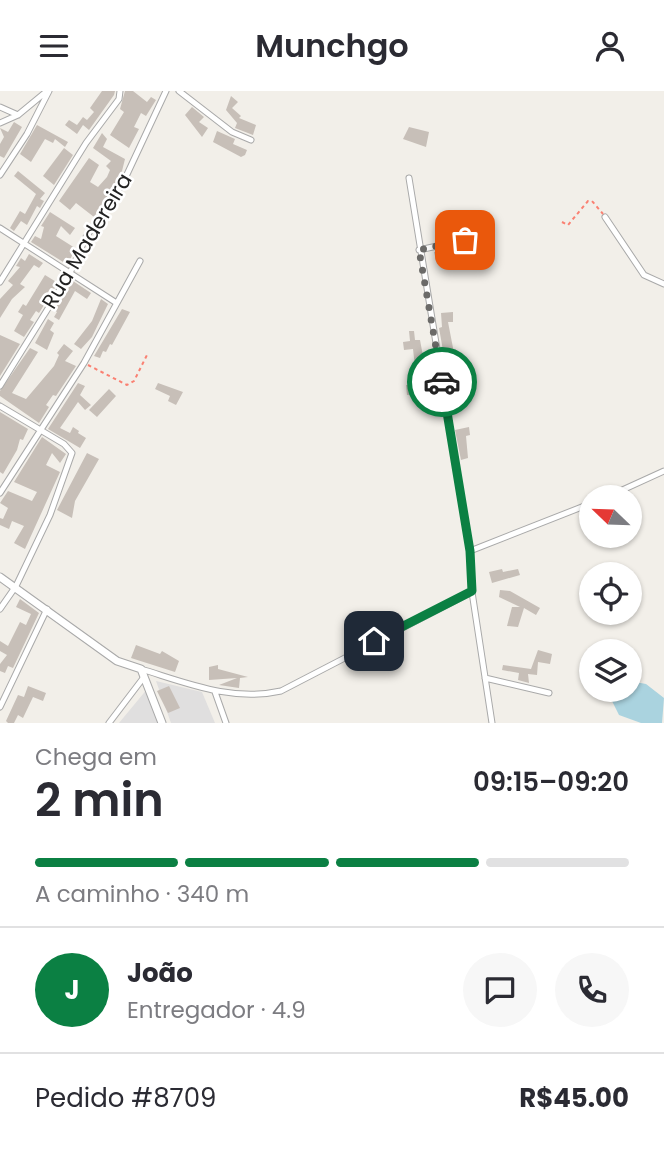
<!DOCTYPE html>
<html lang="pt">
<meta charset="utf-8">
<style>
:root{--surface:#fff;--page:#f7f7f7;--text:#2b2b33;--muted:#7c7c81;--line:#e1e1e2;--accent:#0b8043}
body{margin:0;font-family:Poppins,sans-serif;background:var(--page);color:var(--text);height:100vh;display:flex;flex-direction:column;font-size:26px;white-space:nowrap}
*{box-sizing:border-box;margin:0}
p{font-size:23px;color:var(--muted)}
.icon{flex:none;width:38px;height:38px;fill:none;stroke:currentColor;stroke-width:2;stroke-linecap:round;stroke-linejoin:round}
.map{position:relative;height:632px;overflow:hidden}
.side{display:flex;flex-direction:column;background:var(--surface);flex:1}
.side>*{flex:none}
.needle{width:46px;rotate:293deg}
.fabs{position:absolute;left:579px;top:394px;display:grid;gap:14px}
.fabs a{display:grid;place-items:center;width:63px;height:63px;border-radius:50%;background:var(--surface);box-shadow:0 2px 5px #0004;font-size:35px}
.pin{position:absolute;display:grid;place-items:center;width:60px;height:60px;color:#fff;margin:-30px;border-radius:14px;box-shadow:0 4px 10px #0006}
.courier{position:absolute;display:grid;place-items:center;width:70px;height:70px;margin:-35px;border:5px solid #0b8043;border-radius:50%;background:#fff;color:#222;box-shadow:0 2px 9px #0007}
.head em{font-style:normal;font-weight:600}
.head div{display:flex;flex-direction:column-reverse}
.head{display:flex;align-items:center;justify-content:space-between;height:119px;padding:0 35px}
h1{font-size:46px;font-weight:600;line-height:52px}
.bar{display:grid;grid-template-columns:repeat(4,1fr);gap:10px 7px;align-content:center;height:84px;padding:0 35px}
.bar i{height:9px;border-radius:5px;background:var(--line)}
.bar .on{background:var(--accent)}
.bar p{grid-column:span 4}
.line{display:flex;align-items:center;gap:18px;padding:0 35px;border-top:2px solid var(--line)}
.line div{flex:1}
.round{display:grid;place-items:center;flex:none;width:74px;height:74px;border-radius:37px;background:var(--page)}
header{display:flex;justify-content:space-between;align-items:center;height:91px;padding:0 35px;background:var(--surface);font-size:32px;font-weight:600}
.map>svg:first-child{display:block}
</style>
<header><svg class="icon" aria-label="menu" viewBox="0 0 24 24"><path d="M4 6h16M4 12h16M4 18h16"/></svg>Munchgo<svg class="icon" aria-label="person" viewBox="0 0 24 24"><circle cx="12" cy="8" r="4"/><path d="M4 21q1-7 8-7t8 7"/></svg></header>
<div class="map">
<svg width="664" height="632" viewBox="0 0 664 632">
<rect width="100%" height="100%" fill="#f2efe9"/>
<path fill="#e0dfdf" d="M156,590L202,601L215,632H171Z
M148,597L161,632H119Z"/>
<path fill="#aad3df" d="M630,590L646,593L664,607L662,632H641L619,624L610,606L612,599L630,598Z"/>
<path fill="#c7bfb8" d="M102,0H115L114,4L89,39L83,34L77,43L65,34L69,29L77,34L83,26L87,29L94,21L90,17Z
M125,0H133L147,11L151,6L156,9L146,25L141,22L134,36L139,38L129,57L110,44L124,21L120,18Z
M231,5L238,11L232,17L241,25L239,27L256,34L253,44L235,37L237,32L226,19Z
M192,16L204,26L199,31L208,37L202,46L185,24Z
M14,31L22,36L4,67L0,65V53L4,46L0,37L8,41Z
M37,34L68,51L65,56L55,48L53,52L45,48L31,71L20,63Z
M409,36L429,41L426,56L403,48Z
M217,40L235,48L233,53L247,59L245,64L241,66L213,51Z
M102,42L107,48L103,56L125,68L121,84L94,126L76,112L70,119L59,110L89,67L99,74L90,91L98,96L107,86L110,79L106,75L111,70L93,57Z
M64,57L73,64L54,94L43,85Z
M18,80L45,102L40,108L44,110L40,117L37,115L27,134L21,130L14,140L10,137L20,120L25,123L36,103L14,85Z
M50,121L75,137L70,144L61,135L56,145L75,157L68,174L31,151L35,145L41,148L44,136L41,135Z
M446,158L447,163L464,160L466,168L437,173L434,161Z
M29,163L43,172L39,177L34,174L20,193L25,196L12,208L0,227V208L13,194L8,190L20,176L16,175L21,167L25,170Z
M45,184L58,192L39,222L36,220L30,229L34,231L24,246L14,240L23,224L18,221L23,213L26,215Z
M73,190L91,202L87,208L75,200L59,229L54,226L57,221L54,219Z
M101,208L108,213L92,246L81,258L74,253L92,230Z
M122,218L130,221L112,254L110,253L106,261L103,260L100,267L94,265Z
M453,221V231H448L454,262L444,265L439,237L442,236L441,222Z
M48,228L54,232L50,239L54,242L47,259L35,252Z
M409,240H414L415,249H420L423,265L426,285L423,286V312H417V303L407,304L406,294H417L413,258L404,259L403,251L410,250Z
M0,244L20,253L0,285Z
M64,253L73,260L65,270L76,275L56,305L53,304L46,314L49,316L39,332L0,305V300L30,257L38,261L12,302L26,308L54,275L59,264L57,262Z
M78,292L85,295L80,304L91,314L85,319L78,311L60,337L70,342L73,336L79,340L78,342L86,347L80,357L48,338Z
M158,292L183,301L176,314L168,310L170,305L155,298Z
M109,298L116,305L97,326L89,319Z
M0,321L28,338L23,349L20,348L17,359L3,383L0,381Z
M469,336L470,344L466,345L468,367L461,369L455,339Z
M42,346L66,363L60,372L52,362L46,374L60,381L25,458L14,452L24,435L12,430L9,438L0,434V427L3,428L8,417L0,412L8,400L32,410L37,401L14,391Z
M87,362L99,368L75,410L72,427L57,419Z
M502,478L503,481L518,478L520,484L492,492L489,481Z
M500,499L510,500L540,517L536,524L524,517L518,536L507,535L512,516H520L499,506Z
M20,508L39,522L13,577L8,575L5,582L0,580V573L7,564L0,560V550L8,555L20,531L26,534L31,523L16,516Z
M136,554L160,563L162,560L179,570L175,581L131,567Z
M538,559L552,563L550,573L538,571L537,584L528,583L529,592L518,589L519,582L502,579L503,574L531,578Z
M218,574V578L248,586L240,587L239,597L219,594L237,587L209,589V576Z
M28,595L46,602L43,610L33,606L23,627L18,624L14,632H8L6,630L18,604L24,606Z
M169,595L180,617L168,622L157,600Z"/>
<g fill="none" stroke-linecap="round" stroke-linejoin="round">
<g stroke="#a9a9a9" stroke-width="7">
<path id="minor" d="M179,0L232,41L251,49
M0,16L18,24
M0,32L18,24L47,0
M0,84L27,43L49,0
M409,87L470,460L472,501L492,632
M605,126L644,184L664,193
M0,137L115,211
M419,159L487,144
M0,191L86,52L119,8L120,0
M0,295L70,182L86,146L122,94L166,0
M0,315L64,353L72,362L50,424L16,495L0,518
M0,402L84,272L140,170
M607,406L664,380
M470,460L592,412
M141,578C187,592 232,611 281,600L472,501
M485,587L549,602
M215,601L226,632
M0,616L47,518
M109,632L144,586"/>
</g>
<g stroke="#a9a9a9" stroke-width="9">
<path id="tertiary" d="M0,486L117,570L141,578L162,632"/>
</g>
<path stroke="#fa8072" stroke-width="2" stroke-dasharray="3.5 3.5" stroke-linecap="butt" d="M562,131L568,134L588,110H592L603,123
M88,274L127,294L134,290L147,264"/>
<use href="#minor" stroke="#fff" stroke-width="5"/>
<use href="#tertiary" stroke="#fff" stroke-width="7"/>
</g>
<g fill="none" stroke-linecap="round" stroke-linejoin="round">
<path stroke="#6b6a68" stroke-width="7" stroke-dasharray="0 12.6" d="M442,291L419,159L465,149"/>
<path stroke="#0b8043" stroke-width="9" d="M374,550L472,500L470,460L442,291"/>
</g>
<g text-anchor="middle" stroke-width="5" stroke-linejoin="round" paint-order="stroke">
<g font-size="21" fill="#222" stroke="#fff">
<text transform="translate(87 150) rotate(-59)" y="7">Rua Madereira</text>
</g>
</g>
</svg>
<div class="fabs">
<a><svg class="needle" viewBox="-14 -14 28 28"><path d="M0-13l5 13h-10z" fill="#e53935"/><path d="M0 13l5-13h-10z" fill="#7c7c81"/></svg></a>
<a><svg class="icon" aria-label="locate" viewBox="0 0 24 24"><circle cx="12" cy="12" r="6"/><path d="M12 2v4M12 18v4M2 12h4M18 12h4"/></svg></a>
<a><svg class="icon" aria-label="layers" viewBox="0 0 24 24"><path d="M12 4l9 5-9 5-9-5zM3 14l9 5 9-5"/></svg></a>
</div>
<div class="pin" style="left:465px;top:149px;background:#ea580c"><svg class="icon" aria-label="bag" viewBox="0 0 24 24"><path d="M5 8h14l-1 12H6zM9 8a3 3 0 0 1 6 0"/></svg></div>
<div class="pin" style="left:374px;top:550px;background:#1f2937"><svg class="icon" aria-label="home" viewBox="0 0 24 24"><path d="M3 11l9-7 9 7M6 9v11h12V9"/></svg></div>
<div class="courier" style="left:442px;top:291px"><svg class="icon" aria-label="car" viewBox="0 0 24 24"><path d="M5 17H2v-5l4-1 3-4h7l3 4 3 1v5h-3M9 17h6M6 11h13"/><circle cx="7" cy="17" r="2"/><circle cx="17" cy="17" r="2"/></svg></div>
</div>
<section class="side">
<div class="head"><div><h1>2 min</h1><p>Chega em</p></div><em>09:15–09:20</em></div>
<div class="bar"><i class="on"></i><i class="on"></i><i class="on"></i><i></i><p>A caminho · 340 m</p></div>
<div class="line" style="height:126px"><b class="round" style="background:var(--accent);color:#fff">J</b><div><b>João</b><p>Entregador · 4.9</p></div><a class="round"><svg class="icon" aria-label="chat" viewBox="0 0 24 24"><path d="M4 5h16v11H9l-5 4z"/></svg></a><a class="round"><svg class="icon" aria-label="phone" viewBox="0 0 24 24"><path d="M5 4h4l2 5-3 2q2 4 5 5l2-3 5 2v4C11 20 4 13 5 4z"/></svg></a></div>
<div class="line" style="height:91px"><div>Pedido #8709</div><b>R$45.00</b></div>
</section>
